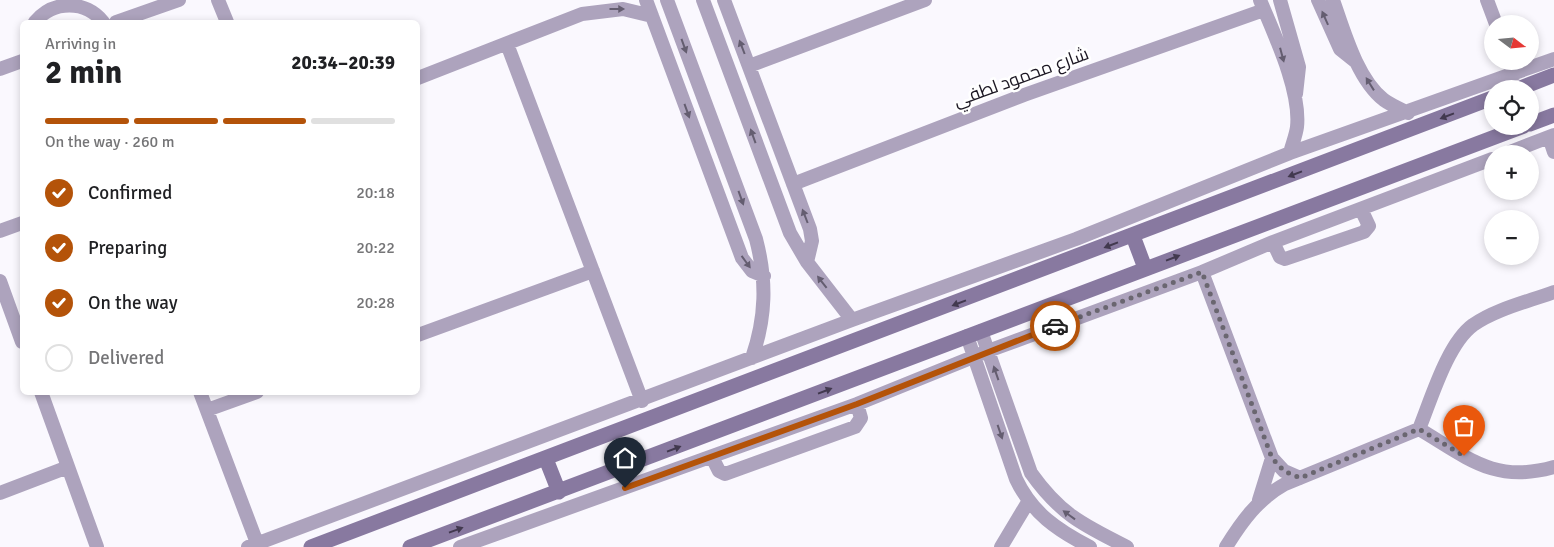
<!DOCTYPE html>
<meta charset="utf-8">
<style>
:root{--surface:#fff;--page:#f2f2f2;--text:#202124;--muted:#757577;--line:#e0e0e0;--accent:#b45309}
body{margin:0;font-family:Signika,Cairo,sans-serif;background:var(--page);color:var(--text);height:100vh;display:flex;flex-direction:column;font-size:19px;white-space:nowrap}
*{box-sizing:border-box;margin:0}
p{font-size:16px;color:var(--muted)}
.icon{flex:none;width:28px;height:28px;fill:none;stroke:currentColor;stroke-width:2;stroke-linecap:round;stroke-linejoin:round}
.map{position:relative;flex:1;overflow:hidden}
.drawer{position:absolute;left:20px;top:20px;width:400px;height:375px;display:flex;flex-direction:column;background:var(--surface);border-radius:8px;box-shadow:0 2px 8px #0003}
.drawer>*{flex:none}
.needle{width:32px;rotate:106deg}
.controls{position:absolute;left:1484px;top:15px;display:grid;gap:10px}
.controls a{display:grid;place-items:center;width:55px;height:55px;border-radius:50%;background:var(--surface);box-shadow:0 2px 8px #0003;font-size:25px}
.pin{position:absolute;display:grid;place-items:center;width:42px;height:42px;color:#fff;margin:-51px -21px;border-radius:50% 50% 50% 0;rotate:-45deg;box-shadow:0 0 5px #0007}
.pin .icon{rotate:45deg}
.courier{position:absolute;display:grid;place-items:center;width:50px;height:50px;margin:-25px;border:4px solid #b45309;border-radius:50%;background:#fff;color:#222;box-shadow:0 1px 6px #0007}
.summary em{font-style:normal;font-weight:700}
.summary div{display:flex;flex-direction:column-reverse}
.summary{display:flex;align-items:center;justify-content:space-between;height:85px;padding:0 25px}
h1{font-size:32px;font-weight:700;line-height:38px}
.bar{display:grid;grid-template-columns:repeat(4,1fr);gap:8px 5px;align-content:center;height:60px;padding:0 25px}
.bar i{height:6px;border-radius:4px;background:var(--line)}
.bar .active{background:var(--accent)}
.bar p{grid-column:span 4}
ol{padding:0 25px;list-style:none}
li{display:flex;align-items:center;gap:15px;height:55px}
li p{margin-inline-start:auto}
li .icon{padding:5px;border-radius:50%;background:var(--accent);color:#fff;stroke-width:4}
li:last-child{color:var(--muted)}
li i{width:28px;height:28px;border:2px solid var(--line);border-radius:50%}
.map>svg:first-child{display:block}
</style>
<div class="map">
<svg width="1554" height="547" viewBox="0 0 1554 547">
<rect width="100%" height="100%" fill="#faf8fe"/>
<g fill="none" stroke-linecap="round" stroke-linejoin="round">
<path stroke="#ada3bd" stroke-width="14" d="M218,0L227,22
M646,0L742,258L752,271L764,276
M667,0L756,239C767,281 766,317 752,358
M703,0L790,233L807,262L852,320
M724,0L810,229L812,241L807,262
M1260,0C1274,34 1301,90 1297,127C1296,135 1292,145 1290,153
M1280,0L1299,67L1296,94
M1318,0L1340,49L1355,61
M1333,0C1344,31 1357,79 1384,100C1391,105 1400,109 1408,113
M1487,0L1496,24
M35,22C53,0 86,0 103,22
M116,22L179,0
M507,44L642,401
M1510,61L1515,74
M749,66L925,0
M0,69L22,61
M418,78L582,14L623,9L652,16
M1549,137L1554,152
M1505,154L1554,135
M793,184L1024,95L1264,10
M0,231L22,223
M1273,242L1280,257L1285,259L1364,232L1369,226L1361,209
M1202,272L1272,458L1284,471L1300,478
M0,281L22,342
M981,331L1031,473C1060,514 1083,525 1127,547
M418,335L593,271
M967,336L1016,479C1032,513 1057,530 1090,547
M41,392L97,547
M200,392L257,543
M207,410L257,392
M1419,429C1468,458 1495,484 1554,467
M712,457L719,471L725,474L855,427L861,418L857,404
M0,493L68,467
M1259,500L1272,458
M248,547L852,320L1076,239L1290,153L1554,59
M460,547L857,404L988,351L1202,272L1273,242L1492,159
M1001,547L1028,502
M1226,547C1242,521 1258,499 1285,484L1419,429C1431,400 1447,344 1473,325C1496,309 1527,302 1554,292"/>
<path stroke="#8879a0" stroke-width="15" d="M1518,89L1554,75
M1530,124L1554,115
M1133,236L1145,268
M546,459L559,492
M311,547L1492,98
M410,547L1524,126"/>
</g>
<defs><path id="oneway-solid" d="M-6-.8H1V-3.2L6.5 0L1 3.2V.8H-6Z" transform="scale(1.25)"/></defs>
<g fill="#645d70">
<use href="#oneway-solid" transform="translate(617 9)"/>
<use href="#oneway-solid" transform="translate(1325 18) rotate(-114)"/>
<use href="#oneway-solid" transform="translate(684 46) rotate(70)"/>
<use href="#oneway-solid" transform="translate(742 47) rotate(-111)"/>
<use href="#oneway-solid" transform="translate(1282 55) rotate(75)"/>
<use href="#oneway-solid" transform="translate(1370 84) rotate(-122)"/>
<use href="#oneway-solid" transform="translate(687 111) rotate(70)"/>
<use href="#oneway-solid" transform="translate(753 136) rotate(-110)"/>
<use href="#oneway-solid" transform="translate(741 198) rotate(70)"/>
<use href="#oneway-solid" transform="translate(805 216) rotate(-111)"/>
<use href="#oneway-solid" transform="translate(746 262) rotate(54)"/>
<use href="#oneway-solid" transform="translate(822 282) rotate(-128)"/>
<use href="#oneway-solid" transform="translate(996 373) rotate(-109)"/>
<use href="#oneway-solid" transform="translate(1000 432) rotate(71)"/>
<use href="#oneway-solid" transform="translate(1069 515) rotate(-144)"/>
</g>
<g fill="#42394f">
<use href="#oneway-solid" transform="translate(1447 116) rotate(159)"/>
<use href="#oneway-solid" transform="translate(1295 174) rotate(159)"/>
<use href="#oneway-solid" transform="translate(1111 245) rotate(159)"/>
<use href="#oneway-solid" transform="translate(1173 258) rotate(-21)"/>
<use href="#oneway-solid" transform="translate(959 303) rotate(159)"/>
<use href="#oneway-solid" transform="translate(825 391) rotate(-21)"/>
<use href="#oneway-solid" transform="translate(674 449) rotate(-21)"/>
<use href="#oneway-solid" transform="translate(456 530) rotate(-20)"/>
</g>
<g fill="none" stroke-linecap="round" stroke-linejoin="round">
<path stroke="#6a6670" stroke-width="5" stroke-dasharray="0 9" d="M1055,326L1202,272L1272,458L1284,471L1300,478L1419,429L1464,456"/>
<path stroke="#b45309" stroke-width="6" d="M625,488L857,404L1055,326"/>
</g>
<g text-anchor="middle" stroke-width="5" stroke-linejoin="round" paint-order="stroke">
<g font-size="18" fill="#1c1723" stroke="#fff">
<text transform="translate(1021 77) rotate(-20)" y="6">شارع محمود لطفي</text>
</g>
</g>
</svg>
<div class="controls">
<a><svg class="needle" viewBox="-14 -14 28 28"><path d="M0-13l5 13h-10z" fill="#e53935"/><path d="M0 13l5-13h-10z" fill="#757577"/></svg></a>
<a><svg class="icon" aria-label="locate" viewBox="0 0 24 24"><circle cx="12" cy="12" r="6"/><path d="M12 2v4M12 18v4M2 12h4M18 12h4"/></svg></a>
<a>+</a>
<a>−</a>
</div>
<div class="pin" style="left:1464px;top:456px;background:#ea580c"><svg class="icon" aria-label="bag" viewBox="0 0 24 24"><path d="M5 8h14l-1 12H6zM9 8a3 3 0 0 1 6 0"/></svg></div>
<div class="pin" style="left:625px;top:488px;background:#1f2937"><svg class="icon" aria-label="home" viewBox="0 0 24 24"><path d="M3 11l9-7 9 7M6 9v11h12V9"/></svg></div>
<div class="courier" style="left:1055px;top:326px"><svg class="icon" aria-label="car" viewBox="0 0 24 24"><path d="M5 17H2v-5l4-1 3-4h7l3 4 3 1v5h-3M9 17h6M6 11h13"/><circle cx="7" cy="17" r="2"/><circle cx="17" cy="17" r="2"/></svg></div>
<section class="drawer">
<div class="summary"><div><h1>2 min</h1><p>Arriving in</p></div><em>20:34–20:39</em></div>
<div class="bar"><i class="active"></i><i class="active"></i><i class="active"></i><i></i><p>On the way · 260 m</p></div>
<ol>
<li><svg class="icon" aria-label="check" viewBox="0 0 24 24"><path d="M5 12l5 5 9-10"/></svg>Confirmed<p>20:18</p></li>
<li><svg class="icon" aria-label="check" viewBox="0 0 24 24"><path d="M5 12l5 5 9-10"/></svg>Preparing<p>20:22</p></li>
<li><svg class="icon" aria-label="check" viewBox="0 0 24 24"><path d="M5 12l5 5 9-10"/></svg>On the way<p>20:28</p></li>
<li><i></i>Delivered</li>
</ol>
</section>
</div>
